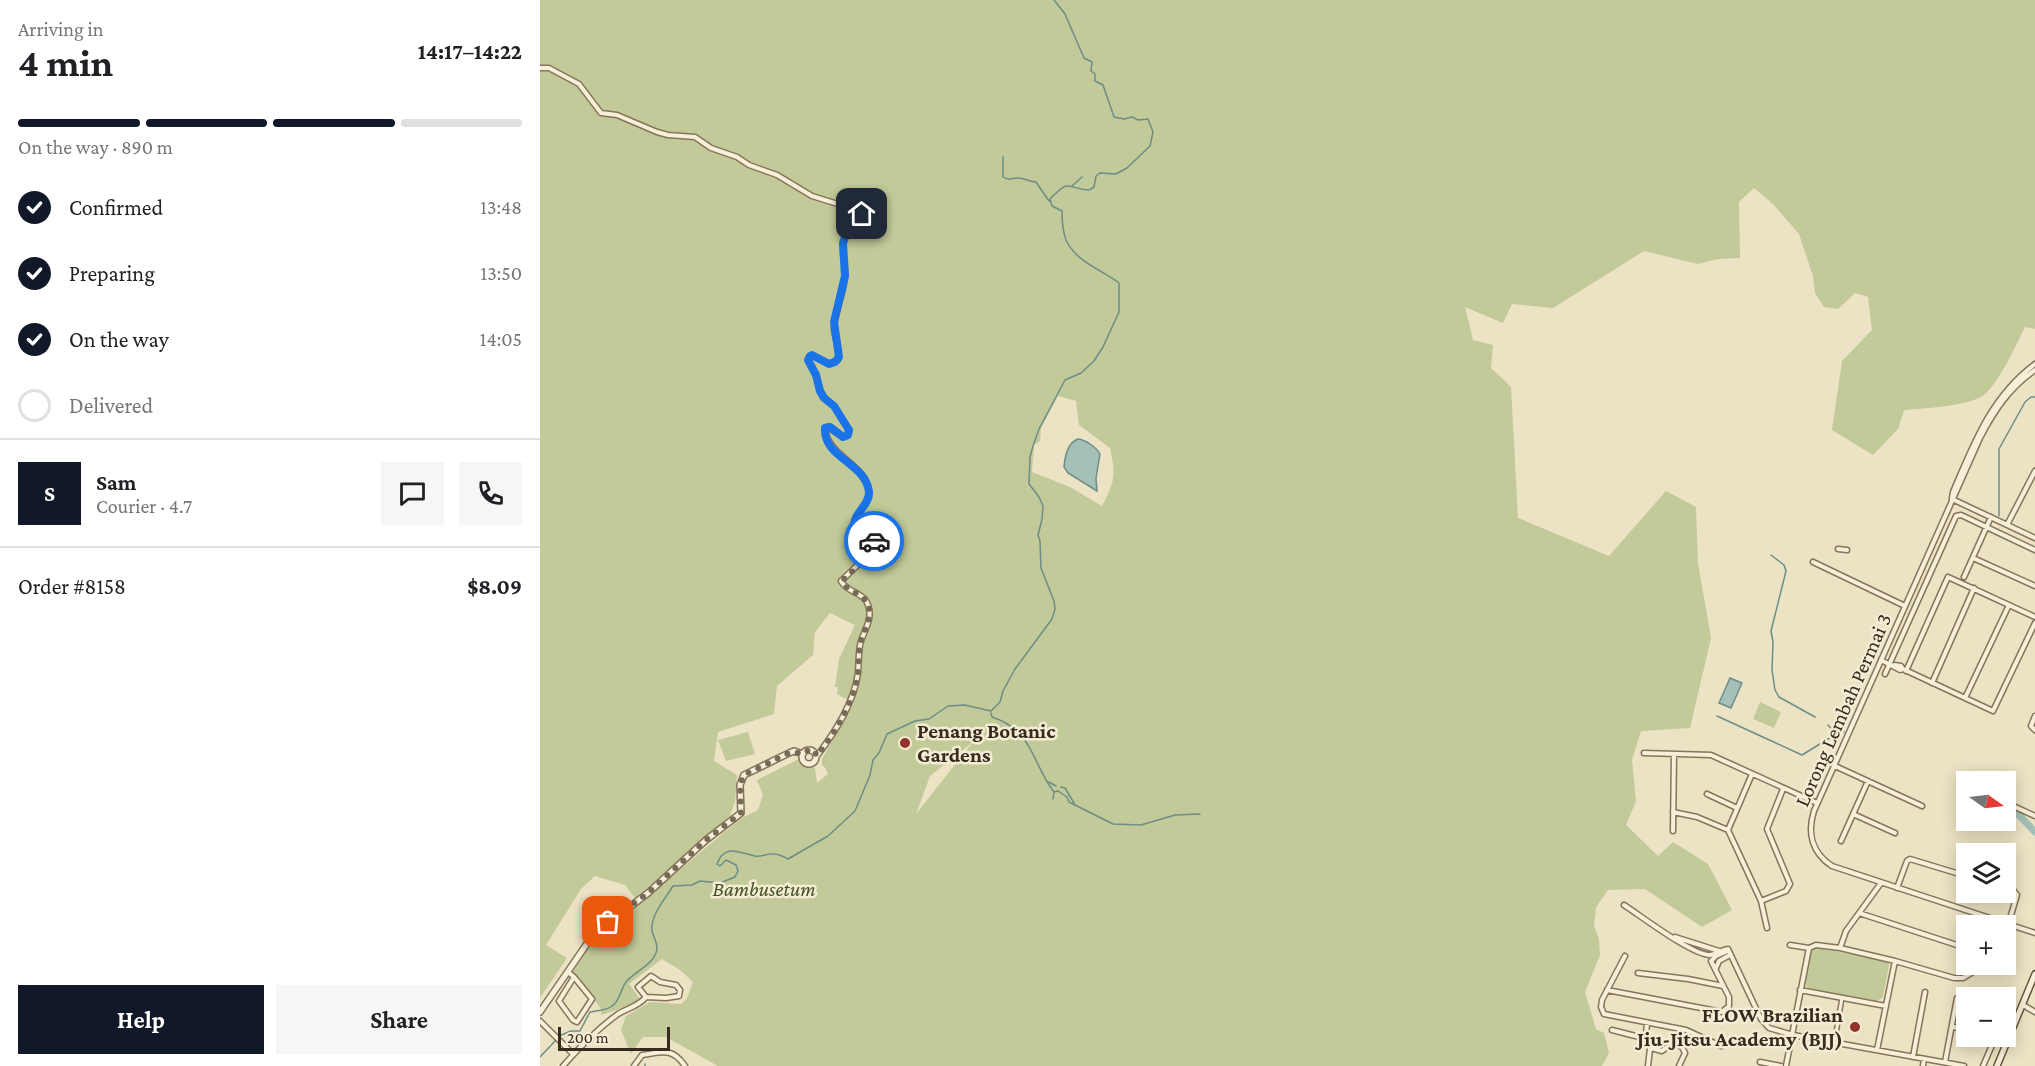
<!DOCTYPE html>
<meta charset="utf-8">
<style>
:root{--surface:#fff;--page:#f6f6f6;--text:#202124;--muted:#757577;--line:#e0e0e0;--accent:#111827}
body{margin:0;font-family:"Crimson Pro",serif;background:var(--page);color:var(--text);height:100vh;display:flex;flex-direction:column;font-size:22px;white-space:nowrap}
*{box-sizing:border-box;margin:0}
p{font-size:20px;color:var(--muted)}
.icon{flex:none;width:33px;height:33px;fill:none;stroke:currentColor;stroke-width:2;stroke-linecap:round;stroke-linejoin:round}
.map{position:relative;flex:1;overflow:hidden}
.sheet{display:flex;flex-direction:column;background:var(--surface);width:540px}
.sheet>*{flex:none}
.needle{width:39px;rotate:104deg}
.controls{position:absolute;left:1416px;top:771px;display:grid;gap:12px}
.controls a{display:grid;place-items:center;width:60px;height:60px;border-radius:0px;background:var(--surface);box-shadow:0 3px 15px #0003;font-size:30px}
.scale{position:absolute;left:18px;bottom:15px;width:112px;box-sizing:border-box;padding-left:6px;border:3px solid #362b1e;border-top:0;font-size:16px;line-height:21px;white-space:nowrap;color:#362b1e;-webkit-text-stroke:4px #f4ecd3;paint-order:stroke}
.pin{position:absolute;display:grid;place-items:center;width:51px;height:51px;color:#fff;margin:-26px;border-radius:12px;box-shadow:0 3px 9px #0006}
.courier{position:absolute;display:grid;place-items:center;width:60px;height:60px;margin:-30px;border:4px solid #1a73e8;border-radius:50%;background:#fff;color:#222;box-shadow:0 2px 8px #0007}
.headline em{font-style:normal;font-weight:700}
.headline div{display:flex;flex-direction:column-reverse}
.headline{display:flex;align-items:center;justify-content:space-between;height:102px;padding:0 18px}
h1{font-size:39px;font-weight:700;line-height:45px}
.bar{display:grid;grid-template-columns:repeat(4,1fr);gap:9px 6px;align-content:center;height:72px;padding:0 18px}
.bar i{height:8px;border-radius:4px;background:var(--line)}
.bar .active{background:var(--accent)}
.bar p{grid-column:span 4}
.line{display:flex;align-items:center;gap:15px;padding:0 18px;border-top:2px solid var(--line)}
.line div{flex:1}
.round{display:grid;place-items:center;flex:none;width:63px;height:63px;border-radius:0px;background:var(--page)}
ol{padding:0 18px;list-style:none}
li{display:flex;align-items:center;gap:18px;height:66px}
li p{margin-inline-start:auto}
li .icon{padding:6px;border-radius:50%;background:var(--accent);color:#fff;stroke-width:4}
li:last-child{color:var(--muted)}
li i{width:33px;height:33px;border:3px solid var(--line);border-radius:50%}
.action{display:flex;gap:12px;margin-top:auto;padding:12px 18px}
.action a{flex:1;height:69px;border-radius:0px;background:var(--accent);color:#fff;font-size:24px;font-weight:700;line-height:69px;text-align:center}
.action a+a{background:var(--page);color:var(--text)}
main{display:flex;flex:1;min-height:0}
.map>svg:first-child{display:block}
</style>
<main>
<section class="sheet">
<div class="headline"><div><h1>4 min</h1><p>Arriving in</p></div><em>14:17–14:22</em></div>
<div class="bar"><i class="active"></i><i class="active"></i><i class="active"></i><i></i><p>On the way · 890 m</p></div>
<ol>
<li><svg class="icon" aria-label="check" viewBox="0 0 24 24"><path d="M5 12l5 5 9-10"/></svg>Confirmed<p>13:48</p></li>
<li><svg class="icon" aria-label="check" viewBox="0 0 24 24"><path d="M5 12l5 5 9-10"/></svg>Preparing<p>13:50</p></li>
<li><svg class="icon" aria-label="check" viewBox="0 0 24 24"><path d="M5 12l5 5 9-10"/></svg>On the way<p>14:05</p></li>
<li><i></i>Delivered</li>
</ol>
<div class="line" style="height:108px"><b class="round" style="background:var(--accent);color:#fff">S</b><div><b>Sam</b><p>Courier · 4.7</p></div><a class="round"><svg class="icon" aria-label="chat" viewBox="0 0 24 24"><path d="M4 5h16v11H9l-5 4z"/></svg></a><a class="round"><svg class="icon" aria-label="phone" viewBox="0 0 24 24"><path d="M5 4h4l2 5-3 2q2 4 5 5l2-3 5 2v4C11 20 4 13 5 4z"/></svg></a></div>
<div class="line" style="height:78px"><div>Order #8158</div><b>$8.09</b></div>
<div class="action"><a>Help</a><a>Share</a></div>
</section>
<div class="map">
<svg width="1495" height="1066" viewBox="0 0 1495 1066">
<rect width="100%" height="100%" fill="#ece2c4"/>
<path fill="#c1ca98" fill-rule="evenodd" d="M0,0H1495V329L1485,327C1477,343 1457,388 1441,397C1421,407 1386,408 1364,410L1358,429L1333,455L1292,430L1302,361L1332,330L1328,297L1315,293L1298,309L1284,307L1275,293L1273,276L1259,234L1233,204L1214,188L1199,202L1200,258L1178,259L1158,264L1104,251L1013,308L972,304L963,323L925,307L933,340L953,345L951,368L971,387L978,518L1069,556L1126,491L1156,507L1158,563L1171,638L1150,728L1101,731L1092,760L1096,801L1086,825L1118,856L1133,842L1168,864L1192,910L1162,927L1105,889L1068,890L1056,907L1054,925L1059,940L1060,955L1045,992L1056,1029L1064,1033L1069,1053L1062,1066H178L126,1037H103L91,1054L81,1030L86,1016L110,1002L141,1004L147,998L153,982L140,970L122,959L89,984L100,999L86,1007L61,1015V1009L33,971L56,936L73,926L200,819L218,810L223,795L217,780L259,759L264,765L275,768L277,783L288,774L284,766H282V759L314,703L297,694L298,687H295L299,659L315,625L290,613L275,632L273,655L237,686L234,714L178,732L174,761L197,775L195,801L190,816L95,898L85,885L55,876L41,889L6,945L27,958L0,998ZM518,396L536,401L539,425L570,448C576,476 575,481 562,506L530,487L492,472L494,445L500,441L501,428ZM433,742L376,814L390,776Z
M1220,702L1241,712L1234,728L1213,719Z
M208,732L215,754L186,761L178,740Z
M1276,948L1346,960L1349,965L1343,997L1337,1001L1268,988L1265,983L1272,950Z"/>
<path fill="#a5bfb9" stroke="#6d8d87" stroke-width="1.5" d="M538,439C546,440 556,447 560,454L556,478L557,491L528,473L524,467C525,457 527,443 538,439Z
M1190,678L1202,683L1191,708L1179,703Z"/>
<g fill="none" stroke-linecap="round" stroke-linejoin="round">
<path stroke="#6d8d87" stroke-width="1.5" d="M463,157V177C469,181 470,178 477,178C483,177 489,182 496,182L509,201
M532,186L542,177
M1459,516V449L1485,402L1491,397H1495
M1231,555L1244,565L1246,571L1231,631L1233,642L1232,670L1235,690L1239,697L1275,717
M451,713L452,717C494,731 491,762 514,792L518,791L527,797L529,802L573,824L601,825L635,815L660,814
M1177,716L1262,755L1301,731L1304,732
M1288,725L1292,729
M509,782L516,786
M521,787L525,788L534,803
M513,799L514,792
M19,1036L31,1031H40L50,1012C58,1010 66,1011 72,1006C80,1001 80,990 86,982C94,972 111,966 116,953C119,944 114,939 112,931C110,916 125,899 133,886L152,885L160,881L180,883L195,877L198,871L196,865L186,860L180,866L177,864C185,843 199,853 215,856C222,857 228,853 234,854C239,854 244,857 248,859L288,836L315,811L330,775L333,760L339,753L347,734L375,721L389,719L408,706L425,705L451,711L460,702L463,691L475,669L512,619L515,609L514,601L501,568L500,541L498,535L502,519L503,506L499,497L489,484L490,457L493,446L499,429L525,380L541,373L554,361L563,347L579,312V283C562,270 536,262 526,240C523,232 522,220 522,211L512,206L510,199C531,177 526,189 549,190L554,187L556,176L560,173L576,174L587,168L610,146L613,132L608,119L598,120L592,117L584,119L574,117L563,85L555,81V74L551,71L552,62L544,58L525,14L514,0
M0,1057L16,1040
M105,1064V1066"/>
<path stroke="#a5bfb9" stroke-width="7" d="M1478,814L1495,832"/>
<g stroke="#86745b" stroke-width="6">
<path id="pedestrian" d="M1296,1033L1302,998"/>
</g>
<g stroke="#86745b" stroke-width="7">
<path id="minor" d="M0,68H9L39,84L61,113L77,115L117,132L128,135L155,137L171,148L197,157L209,165L237,175L272,196L301,205L331,219C326,229 309,226 304,240C301,251 305,262 305,273C305,292 295,309 294,328C294,338 301,350 298,360L289,364L272,355L268,360L276,375L280,391L284,397L294,406L309,430L308,435L303,437L287,427L285,431C292,459 325,463 329,491C330,505 314,512 314,526L321,530L336,518H339L341,521L335,540L326,557L301,581C307,593 324,592 328,605C333,618 325,629 321,641C318,651 319,662 318,673C314,703 295,732 277,756
M1495,370C1469,388 1454,411 1440,438L1274,811C1267,833 1272,853 1292,866L1495,933
M1412,498L1413,492C1434,443 1451,397 1495,364
M1412,499L1495,538
M1467,525L1495,471
M1298,549L1307,550
M1433,558L1495,586
M1273,562L1365,606
M1424,577L1451,517
M1341,660L1360,670L1363,669
M1354,665L1361,666L1363,669L1453,711L1495,623
M1366,671L1408,577L1495,617
M1345,674L1416,516L1421,515L1495,550
M1392,683L1434,588
M1425,698L1469,605
M1495,716L1491,726L1495,730
M1104,753L1171,755L1277,803
M1295,766L1382,806
M1212,774L1188,830L1221,901L1227,928
M1167,794L1197,808
M1468,802L1471,805L1495,816
M1133,812L1157,817L1188,830
M1313,814L1355,833
M1133,831L1134,754
M1301,841L1328,781
M1357,888L1367,861L1370,859L1426,876
M1466,888L1474,891L1477,895L1466,932
M1221,901L1246,891L1250,884L1227,829L1243,789
M1084,905C1101,916 1152,955 1170,955C1176,954 1182,950 1188,949L1221,1019L1229,1028L1253,1035L1424,1066
M1319,913L1426,948
M1135,937L1179,951
M1250,945L1269,948L1276,945L1300,948L1355,961L1414,978H1423L1446,964
M1300,948L1306,931L1341,883
M1085,956L1062,1000L1061,1007L1064,1014L1146,1030L1181,1046
M1176,968L1179,961L1190,955
M28,972L34,977L19,1001L33,1020L37,1022L52,999L34,977
M1098,973L1148,979L1183,986
M111,976L120,982L136,985L140,990L139,996L126,998L106,997L98,987Z
M1067,990L1182,1012L1189,1006V997L1171,961L1176,956L1188,951
M1260,990L1346,1006
M1483,1005L1495,1012
M1466,1012L1467,1004
M0,1021L33,1054
M1412,1027L1426,1029
M1072,1030L1111,1040L1108,1066
M1106,1034L1107,1023
M1294,1042L1296,1033
M1111,1048L1122,1051L1132,1043L1142,1047L1145,1053L1139,1066
M1337,1050L1355,961
M1373,1057L1385,992
M1220,1062L1241,1066
M1405,1062L1417,998
M23,1066C38,1049 60,1027 78,1014C88,1008 99,1006 106,997
M94,1066L102,1055C123,1052 132,1047 145,1066
M1246,1066L1269,948
M1383,1066L1384,1059
M1443,1066L1456,1036"/>
</g>
<g stroke="#86745b" stroke-width="8">
<path id="tertiary" d="M262 757a7 7 0 1 1 14 0a7 7 0 1 1-14 0Z
M0,1012L53,935L108,893L166,840L201,813L200,785L204,775L249,753L254,751L263,754"/>
</g>
<g stroke="#68553e" stroke-width="8">
<path id="secondary" d="M1457,1066L1495,974"/>
</g>
<use href="#pedestrian" stroke="#f7efd7" stroke-width="3"/>
<use href="#minor" stroke="#f7efd7" stroke-width="4"/>
<use href="#tertiary" stroke="#f7efd7" stroke-width="5"/>
<use href="#secondary" stroke="#f7efd7" stroke-width="5"/>
</g>
<g fill="none" stroke-linecap="round" stroke-linejoin="round">
<path stroke="#766b58" stroke-width="6" stroke-dasharray="0 10.8" d="M68,922L108,893L166,840L201,813L200,785L204,775L249,753L254,752L263,754L270,749L274,751L277,756C295,732 314,703 318,673C319,662 318,651 321,641C324,629 333,618 328,605C323,592 307,593 302,581L326,558L334,541"/>
<path stroke="#1a73e8" stroke-width="8" d="M322,214L332,219V221L312,230L305,237L303,243L305,276L294,322L299,357L295,362L289,364L272,355L270,356L268,360L276,375L280,391L284,398L294,406L309,430L308,435L303,437L290,427L285,428C283,458 326,463 329,492C330,505 314,512 314,526L321,530L336,518L341,519L334,541"/>
</g>
<g fill="#92332e" stroke="#f4ecd3" stroke-width="2">
<circle cx="365" cy="743" r="6"/>
<circle cx="1315" cy="1027" r="6"/>
</g>
<g text-anchor="middle" stroke-width="5" stroke-linejoin="round" paint-order="stroke">
<g font-size="21" fill="#362b1e" stroke="#f4ecd3">
<text transform="translate(1303 710) rotate(-66)" y="7">Lorong Lembah Permai 3</text>
</g>
<g font-size="21" font-weight="bold" fill="#362b1e" stroke="#f4ecd3" text-anchor="start">
<text x="377" y="738">Penang Botanic<tspan x="377" dy="24">Gardens</tspan></text>
<text x="1303" y="1022" text-anchor="end">FLOW Brazilian<tspan x="1303" dy="24">Jiu-Jitsu Academy (BJJ)</tspan></text>
</g>
<g font-size="21" font-style="italic" fill="#445226" stroke="#f4ecd3">
<text x="224" y="896">Bambusetum</text>
</g>
</g>
</svg>
<div class="controls">
<a><svg class="needle" viewBox="-14 -14 28 28"><path d="M0-13l5 13h-10z" fill="#e53935"/><path d="M0 13l5-13h-10z" fill="#757577"/></svg></a>
<a><svg class="icon" aria-label="layers" viewBox="0 0 24 24"><path d="M12 4l9 5-9 5-9-5zM3 14l9 5 9-5"/></svg></a>
<a>+</a>
<a>−</a>
</div>
<div class="scale">200 m</div>
<div class="pin" style="left:68px;top:922px;background:#ea580c"><svg class="icon" aria-label="bag" viewBox="0 0 24 24"><path d="M5 8h14l-1 12H6zM9 8a3 3 0 0 1 6 0"/></svg></div>
<div class="pin" style="left:322px;top:214px;background:#1f2937"><svg class="icon" aria-label="home" viewBox="0 0 24 24"><path d="M3 11l9-7 9 7M6 9v11h12V9"/></svg></div>
<div class="courier" style="left:334px;top:541px"><svg class="icon" aria-label="car" viewBox="0 0 24 24"><path d="M5 17H2v-5l4-1 3-4h7l3 4 3 1v5h-3M9 17h6M6 11h13"/><circle cx="7" cy="17" r="2"/><circle cx="17" cy="17" r="2"/></svg></div>
</div>
</main>
